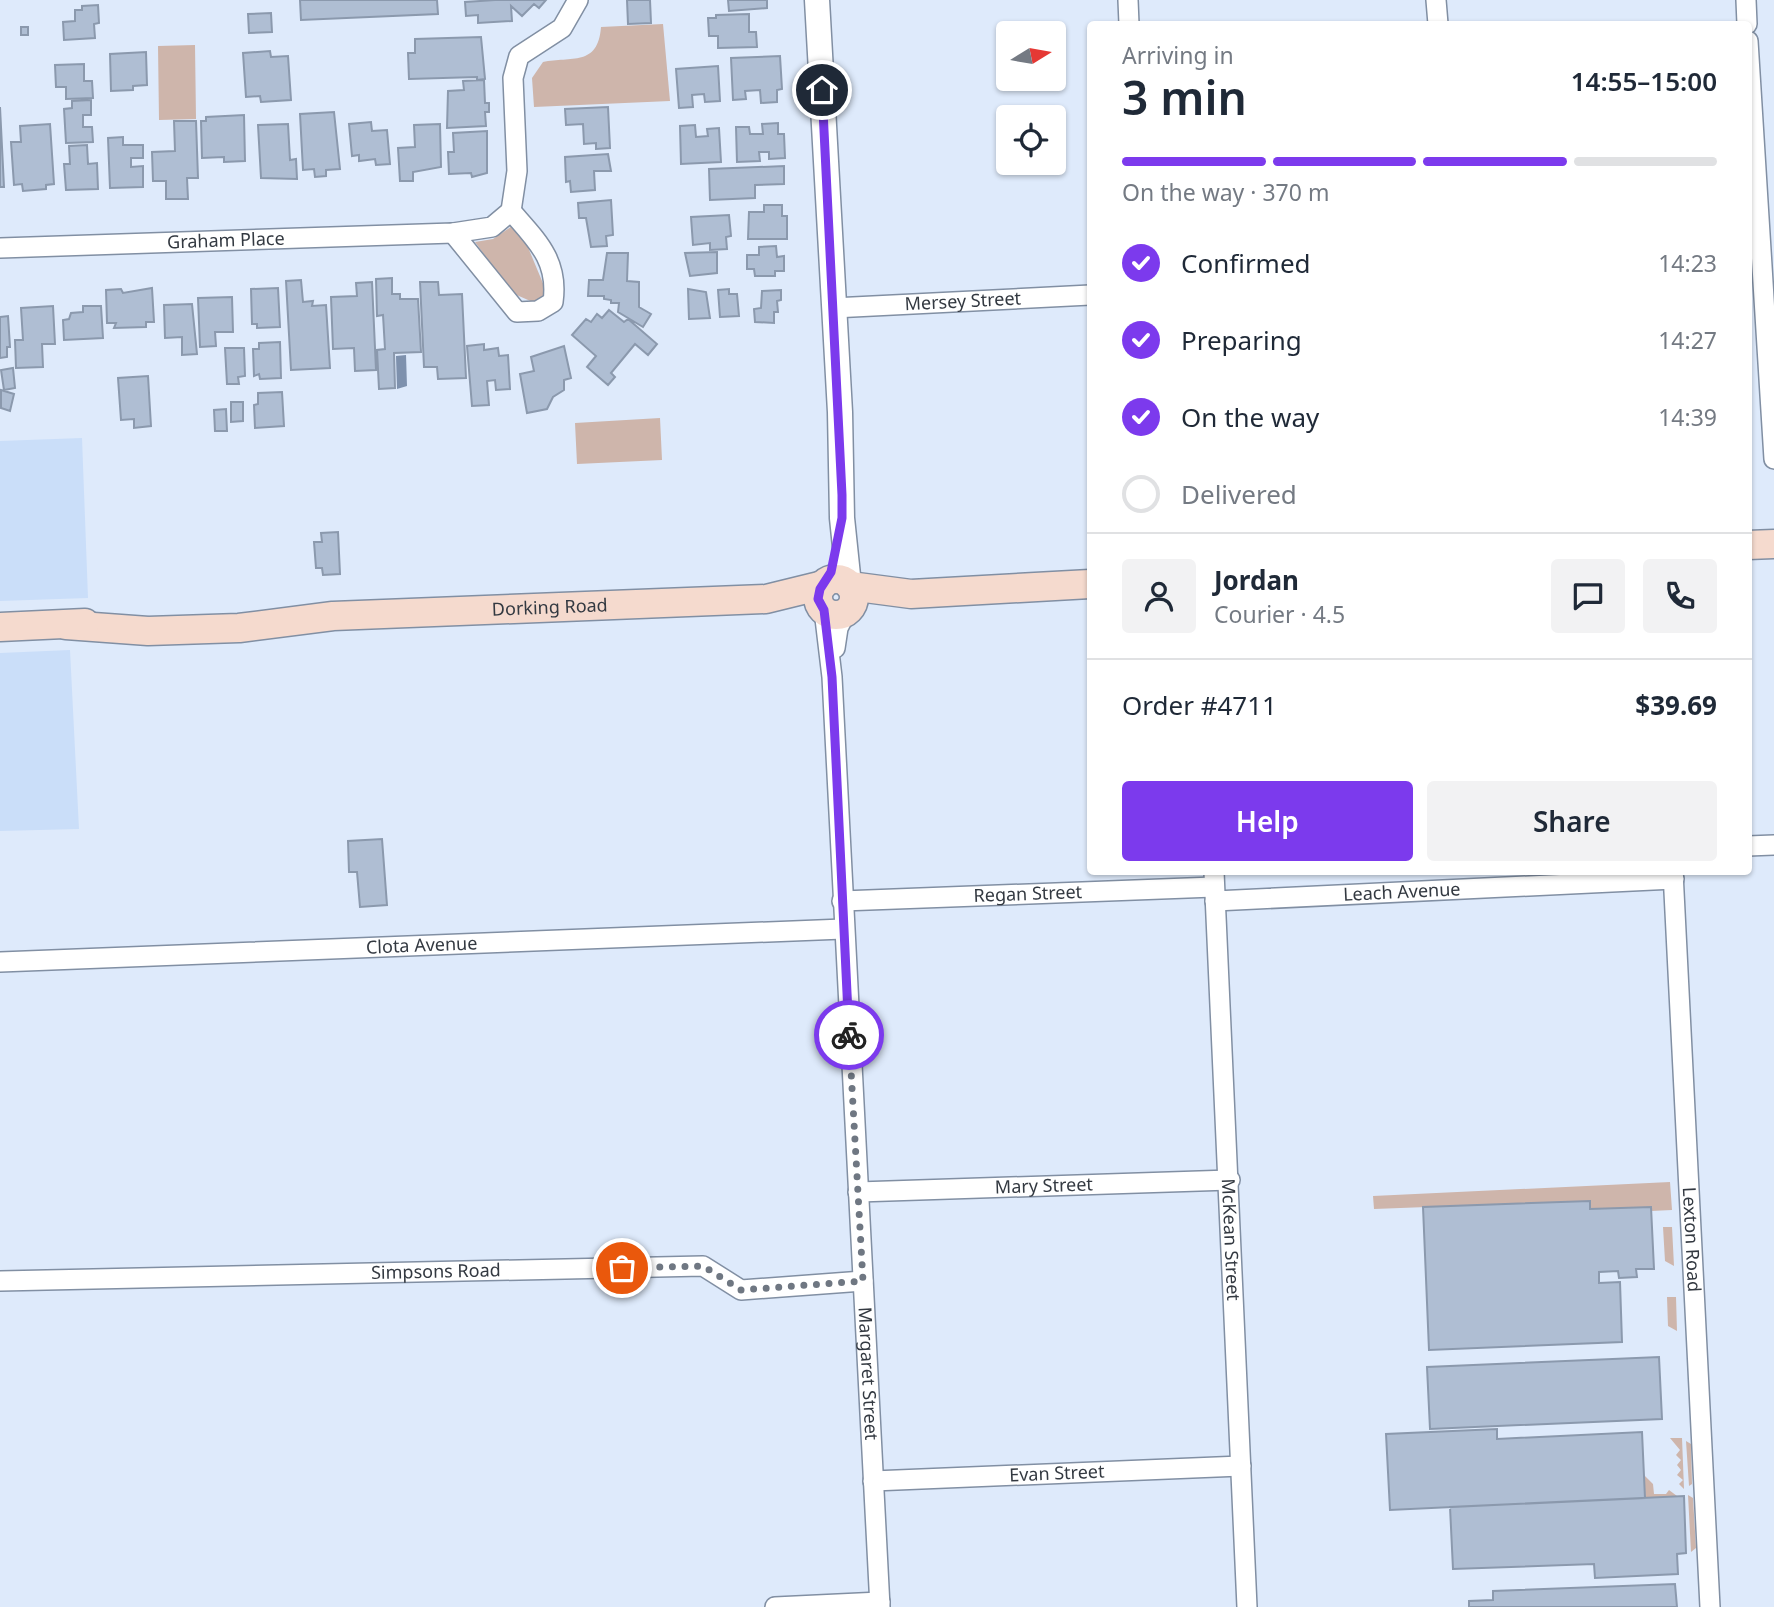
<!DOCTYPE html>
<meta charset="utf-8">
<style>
:root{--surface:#fff;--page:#f2f2f3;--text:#1f2937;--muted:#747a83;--line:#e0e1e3;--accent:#7c3aed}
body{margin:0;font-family:"Noto Sans",sans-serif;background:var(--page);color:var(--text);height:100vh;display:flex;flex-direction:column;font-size:26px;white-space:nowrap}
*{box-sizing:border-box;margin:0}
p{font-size:23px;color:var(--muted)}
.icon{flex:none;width:38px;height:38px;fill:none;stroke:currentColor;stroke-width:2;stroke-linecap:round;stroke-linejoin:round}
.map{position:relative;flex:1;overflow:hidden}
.panel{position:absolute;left:1087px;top:21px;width:665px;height:854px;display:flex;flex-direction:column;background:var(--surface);border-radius:7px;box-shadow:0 2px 5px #0004}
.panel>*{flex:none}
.needle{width:46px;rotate:79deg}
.buttons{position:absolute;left:996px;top:21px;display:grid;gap:14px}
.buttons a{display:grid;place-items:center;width:70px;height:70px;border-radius:7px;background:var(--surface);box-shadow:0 2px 5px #0004;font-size:35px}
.pin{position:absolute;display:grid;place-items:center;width:60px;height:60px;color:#fff;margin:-30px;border:4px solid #fff;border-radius:50%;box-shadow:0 2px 7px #0007}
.courier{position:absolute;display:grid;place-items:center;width:70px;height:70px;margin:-35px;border:5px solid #7c3aed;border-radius:50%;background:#fff;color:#222;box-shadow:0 2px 9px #0007}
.headline em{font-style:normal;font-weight:600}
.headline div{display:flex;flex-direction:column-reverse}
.headline{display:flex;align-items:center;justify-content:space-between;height:119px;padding:0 35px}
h1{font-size:46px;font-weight:600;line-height:52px}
.bar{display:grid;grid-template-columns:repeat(4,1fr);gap:10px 7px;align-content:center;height:84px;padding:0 35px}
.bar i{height:9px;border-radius:5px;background:var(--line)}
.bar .on{background:var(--accent)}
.bar p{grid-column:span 4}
.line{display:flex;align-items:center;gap:18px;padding:0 35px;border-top:2px solid var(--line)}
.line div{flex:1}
.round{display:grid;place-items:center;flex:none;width:74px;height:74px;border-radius:7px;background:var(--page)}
ol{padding:0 35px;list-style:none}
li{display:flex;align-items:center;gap:21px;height:77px}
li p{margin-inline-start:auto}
li .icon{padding:7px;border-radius:50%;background:var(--accent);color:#fff;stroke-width:4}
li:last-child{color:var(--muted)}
li i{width:38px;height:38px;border:4px solid var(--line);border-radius:50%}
.action{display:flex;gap:14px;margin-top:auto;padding:14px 35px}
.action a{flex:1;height:80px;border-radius:7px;background:var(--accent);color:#fff;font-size:28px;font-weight:600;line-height:80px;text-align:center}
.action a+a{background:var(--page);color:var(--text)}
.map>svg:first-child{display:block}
</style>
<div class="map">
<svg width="1774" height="1607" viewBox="0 0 1774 1607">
<rect width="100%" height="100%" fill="#deeafb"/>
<path fill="#cadef9" d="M82,438L88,598L0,601V441Z
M70,650L79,829L0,831V653Z"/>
<path fill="#ceb5ab" d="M663,24L670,101L534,107L532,78L543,62C571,56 598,67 601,27Z
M195,45L196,119L159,120L158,46Z
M515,224L520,228L547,293L535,303L512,293L475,242L493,239Z
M660,418L662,460L577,464L575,423Z
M1670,1182L1672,1210L1651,1211V1207L1590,1209L1589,1201L1374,1209L1373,1196Z
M1663,1227H1672L1674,1266L1665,1261Z
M1667,1297H1676L1677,1331L1668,1326Z
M1670,1438H1682L1684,1489L1679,1484L1683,1480L1677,1475L1681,1470L1677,1465L1681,1460L1676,1455L1680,1450Z
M1686,1441L1691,1444L1692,1484L1689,1486Z
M1644,1475L1653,1484L1654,1494H1666L1669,1490L1677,1496L1645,1498Z
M1688,1495L1693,1498L1696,1548L1691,1552Z"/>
<path fill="#7e91ad" d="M406,355L407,386L397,389L396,356Z"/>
<path fill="#afbed3" stroke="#8b99ad" stroke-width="2" d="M300,0H437L438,14L301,20Z
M495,0H546L539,8L534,4L522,16L511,6L512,21L478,23V15L466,16L465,2Z
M627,0H650L651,23L628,24Z
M728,0H767V8L729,11Z
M98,5L99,23L94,24L95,38L64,40L63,22L75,21V10H82V6Z
M271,13L272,32L249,33L248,14Z
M749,14V32H756L757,47L718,48V36H709L708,18H716V15Z
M21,27H28V35H21Z
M481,37L485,79L477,80V77L409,79L408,53H415V39Z
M270,51L271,57L288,56L291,100L261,102L260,96L246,97L243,53Z
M146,52L147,85L133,86V90L111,91L110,54Z
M780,56L782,89L777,90V102L761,103L760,90L745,91L746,99L733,100L731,58Z
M84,64V81H92L93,98L66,99V87H56L55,65Z
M718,66L720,101L705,102L704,94L692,95L693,107L679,108L676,69Z
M484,80L485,103H489V112H485L486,126L447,128L448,91L464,90L463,81Z
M91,100V115H83V127H92L93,142L66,143L64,109L72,108V101Z
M0,107L4,187H0Z
M608,107L610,148L596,149V143L584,144L583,124L566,125L565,109Z
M334,112L340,169L326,170V176L315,177L314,169L303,170L300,114Z
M244,115L245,161L224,162V157L202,158L201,121H206V117Z
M174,121H196L198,178H187L188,199H166V181H153L152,152L175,151Z
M371,122L372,131L387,130L390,164L376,165L375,159L359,161V155L352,156L349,124Z
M778,123V134H784L785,158L769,159V152H759L760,161L737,162L736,127H749L750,134H763L762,124Z
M50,124L54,184L46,185V189L23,191L22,184L14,185L11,142H21L20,126Z
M288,124L290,160L296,159L297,179L261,178L258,125Z
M440,124L441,167L413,172V181H400L398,148L415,147L414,125Z
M695,125L696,137L708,136L707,129L719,128L721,162L681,164L680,126Z
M487,131V173L472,177L471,173L449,174L448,152H454L453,133Z
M123,137V145H143V158H131V167L143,166V187L110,188L108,138Z
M87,145L88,164L97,163L98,189L66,190L64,164H70L69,146Z
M608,154L611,171H594L595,190L571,192L570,181L566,182L565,157Z
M784,166V184L755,185V198L710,200L709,169Z
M611,200L613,235L606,236L607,246L591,247L586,218H579L578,203Z
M764,205H782V216H787V239H748L749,212H764Z
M729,215L731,236L726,237L727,249L710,250V243L693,245L691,217Z
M776,246L777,257L784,256V271H775V276H755L754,269H747V255H759V247Z
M717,252V273L690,276L685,253Z
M607,253H628L627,281L639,282V307L651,314L643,327L618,312L619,303H611V300L604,299V296H588L589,280H603Z
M392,278V294H400V299H418L421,352L394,353L395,388L379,389L377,350L385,349L383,315L377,316L376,279Z
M301,280L303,302L313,301L312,306L326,305L330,368L291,370L286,281Z
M372,282L376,370L355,371L354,348L333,349L331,297L357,296L356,283Z
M420,282H438L439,295L462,294L466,378L438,379L437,367H424Z
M152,288L154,322H146V327L114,328L116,323H107L106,290L121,289L123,293Z
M278,288L280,327L257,328V324H252L251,289Z
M688,289L706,292L710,318L689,319Z
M729,289V294H737L739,316L720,317L718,290Z
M781,290V300L777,301L778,312H774V323L755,322L754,309L761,308L762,291Z
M232,297L233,332H215L216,346L200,347L198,298Z
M192,304L197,354L182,355V337L165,338L164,305Z
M53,306L55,344H42L43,367L16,368L15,340H23L21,308Z
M83,306H101L103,338L64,340L63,320L69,319L71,313L83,312Z
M609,310L624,322L628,319L657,344L648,355L635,344L611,373L615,377L608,385L587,367L596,356L572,335L586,319L591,322L597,314L602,318Z
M8,316L10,347H7V357L0,358V317Z
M280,342L281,378L260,379L259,374L254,376L253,349H259V343Z
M484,344V350L498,348L499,356L508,355L510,389L496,390L495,380L487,381L489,405L472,406L467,346Z
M564,346L571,378L564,380V390L553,397L547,409L527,413L520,374L534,371L531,357Z
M225,348H244L245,376L238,377L239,384H227Z
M13,368L15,388L4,390L1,370Z
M148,376L151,426L134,428V419L121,420L118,378Z
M1,390L14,394L10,411L1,408Z
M282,392L284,426L255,428L254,405L258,404V393Z
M231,402H243V421L231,422Z
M226,409L227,431H215L214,410Z
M338,532L340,574L323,575L322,568H316L314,542H322L321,533Z
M382,839L387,905L360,907L357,872H349L348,841Z
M1590,1201V1209L1651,1207L1654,1269H1636L1637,1277L1619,1278L1618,1271L1599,1272V1283L1620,1282L1622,1342L1429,1350L1423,1207Z
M1659,1357L1662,1419L1430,1429L1427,1367Z
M1497,1429V1439L1642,1432L1645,1498L1390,1510L1386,1434Z
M1684,1496L1686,1553L1677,1554L1678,1574L1595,1578L1594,1564L1453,1569L1450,1507Z
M1675,1584L1677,1607H1469V1601L1493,1600V1591Z"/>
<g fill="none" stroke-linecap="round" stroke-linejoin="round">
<g stroke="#818fa3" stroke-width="22">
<g id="minor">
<path d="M1128,0L1129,24"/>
<path d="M1436,0L1438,24"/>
<path d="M1746,0L1747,24"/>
<path d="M1748,41L1774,459"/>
<path d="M453,233L517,312L538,311L553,302C559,260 536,240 511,211"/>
<path id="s1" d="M0,248L453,233L492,227L511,211L517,171L513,78L519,56L562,28L578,0"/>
<path id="s2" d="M833,308L1090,295"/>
<path id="s3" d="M824,610L832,677L880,1607"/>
<path d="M835,648L838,628L846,612"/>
<path d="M1748,846L1774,845"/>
<path id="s4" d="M1214,872L1247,1607"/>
<path id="s5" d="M1673,872L1710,1607"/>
<path id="s6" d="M842,901L1214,887"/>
<path id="s7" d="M1215,901L1674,879"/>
<path id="s8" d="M0,962L843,929"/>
<path id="s9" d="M858,1192L1230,1180"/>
<path id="s10" d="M0,1281L703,1266L741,1290L863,1281"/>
<path id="s11" d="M873,1481L1241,1466"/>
<path d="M775,1607L880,1602"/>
</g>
</g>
<g stroke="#818fa3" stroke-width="27">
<path id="tertiary" d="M817,0L840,412L842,518L849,585"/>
</g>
<g stroke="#818fa3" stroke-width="31">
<g id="secondary">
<path d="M1748,545L1774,544"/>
<circle cx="836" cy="597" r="18"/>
<path d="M850,586L911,594L1090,584"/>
<path id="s12" d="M66,625L148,631L239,628L333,616L766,599L823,585"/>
<path d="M0,627L85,623"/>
</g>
</g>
<use href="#minor" stroke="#fff" stroke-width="19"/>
<use href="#tertiary" stroke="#fff" stroke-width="24"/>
<use href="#secondary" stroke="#f5dace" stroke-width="28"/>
</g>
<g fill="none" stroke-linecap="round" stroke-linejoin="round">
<path stroke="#6f7782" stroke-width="7" stroke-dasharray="0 12.6" d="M622,1268L703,1266L741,1290L863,1281L849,1035"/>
<path stroke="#7c3aed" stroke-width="9" d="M822,90L842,495V518L831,572L820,589L818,599L824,610L832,677L849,1035"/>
</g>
<g text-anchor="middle" stroke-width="5" stroke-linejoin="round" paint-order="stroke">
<g font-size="18" fill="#333941" stroke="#fff">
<text dy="6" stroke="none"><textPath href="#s1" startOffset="226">Graham Place</textPath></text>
<text dy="6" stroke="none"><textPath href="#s2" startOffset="130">Mersey Street</textPath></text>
<text dy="6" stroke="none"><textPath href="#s12" startOffset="485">Dorking Road</textPath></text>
<text dy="6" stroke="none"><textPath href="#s7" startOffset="187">Leach Avenue</textPath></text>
<text dy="6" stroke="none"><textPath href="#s6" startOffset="186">Regan Street</textPath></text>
<text dy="6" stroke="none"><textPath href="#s8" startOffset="422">Clota Avenue</textPath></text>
<text dy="6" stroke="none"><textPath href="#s9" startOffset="186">Mary Street</textPath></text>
<text dy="6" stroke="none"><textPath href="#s4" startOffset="368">McKean Street</textPath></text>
<text dy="6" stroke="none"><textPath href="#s5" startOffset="368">Lexton Road</textPath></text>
<text dy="6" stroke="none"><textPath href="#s10" startOffset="436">Simpsons Road</textPath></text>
<text dy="6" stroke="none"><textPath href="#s3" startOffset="765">Margaret Street</textPath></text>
<text dy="6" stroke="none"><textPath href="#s11" startOffset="184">Evan Street</textPath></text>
</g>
</g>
</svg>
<div class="buttons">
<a><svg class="needle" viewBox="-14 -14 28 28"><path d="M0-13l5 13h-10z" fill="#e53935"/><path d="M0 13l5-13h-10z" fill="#747a83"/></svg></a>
<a><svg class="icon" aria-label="locate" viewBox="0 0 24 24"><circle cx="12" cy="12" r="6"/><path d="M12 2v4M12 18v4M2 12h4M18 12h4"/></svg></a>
</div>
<div class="pin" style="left:622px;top:1268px;background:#ea580c"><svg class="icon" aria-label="bag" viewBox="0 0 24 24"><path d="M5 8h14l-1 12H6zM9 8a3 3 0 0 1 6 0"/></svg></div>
<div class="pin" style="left:822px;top:90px;background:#1f2937"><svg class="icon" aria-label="home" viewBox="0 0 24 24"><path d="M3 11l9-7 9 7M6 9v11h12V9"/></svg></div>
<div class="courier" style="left:849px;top:1035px"><svg class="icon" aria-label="bike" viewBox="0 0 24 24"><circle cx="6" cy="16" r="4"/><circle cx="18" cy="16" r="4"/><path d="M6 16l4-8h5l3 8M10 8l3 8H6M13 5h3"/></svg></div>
<section class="panel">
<div class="headline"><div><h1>3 min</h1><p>Arriving in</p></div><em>14:55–15:00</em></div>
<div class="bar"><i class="on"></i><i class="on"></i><i class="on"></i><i></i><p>On the way · 370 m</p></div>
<ol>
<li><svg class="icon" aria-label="check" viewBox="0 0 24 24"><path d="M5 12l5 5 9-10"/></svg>Confirmed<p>14:23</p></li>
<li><svg class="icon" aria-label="check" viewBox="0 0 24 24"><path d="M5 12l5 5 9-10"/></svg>Preparing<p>14:27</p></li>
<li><svg class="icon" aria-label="check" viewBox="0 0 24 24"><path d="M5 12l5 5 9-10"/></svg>On the way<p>14:39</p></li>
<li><i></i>Delivered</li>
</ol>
<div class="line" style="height:126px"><a class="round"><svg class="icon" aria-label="person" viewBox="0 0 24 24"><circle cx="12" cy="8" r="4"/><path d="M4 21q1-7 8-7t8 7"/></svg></a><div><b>Jordan</b><p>Courier · 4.5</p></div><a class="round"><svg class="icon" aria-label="chat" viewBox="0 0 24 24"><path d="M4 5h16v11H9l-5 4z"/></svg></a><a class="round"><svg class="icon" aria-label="phone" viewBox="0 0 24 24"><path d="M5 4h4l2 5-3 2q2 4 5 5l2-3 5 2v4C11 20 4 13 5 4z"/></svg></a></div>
<div class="line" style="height:91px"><div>Order #4711</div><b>$39.69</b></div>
<div class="action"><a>Help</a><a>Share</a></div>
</section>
</div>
